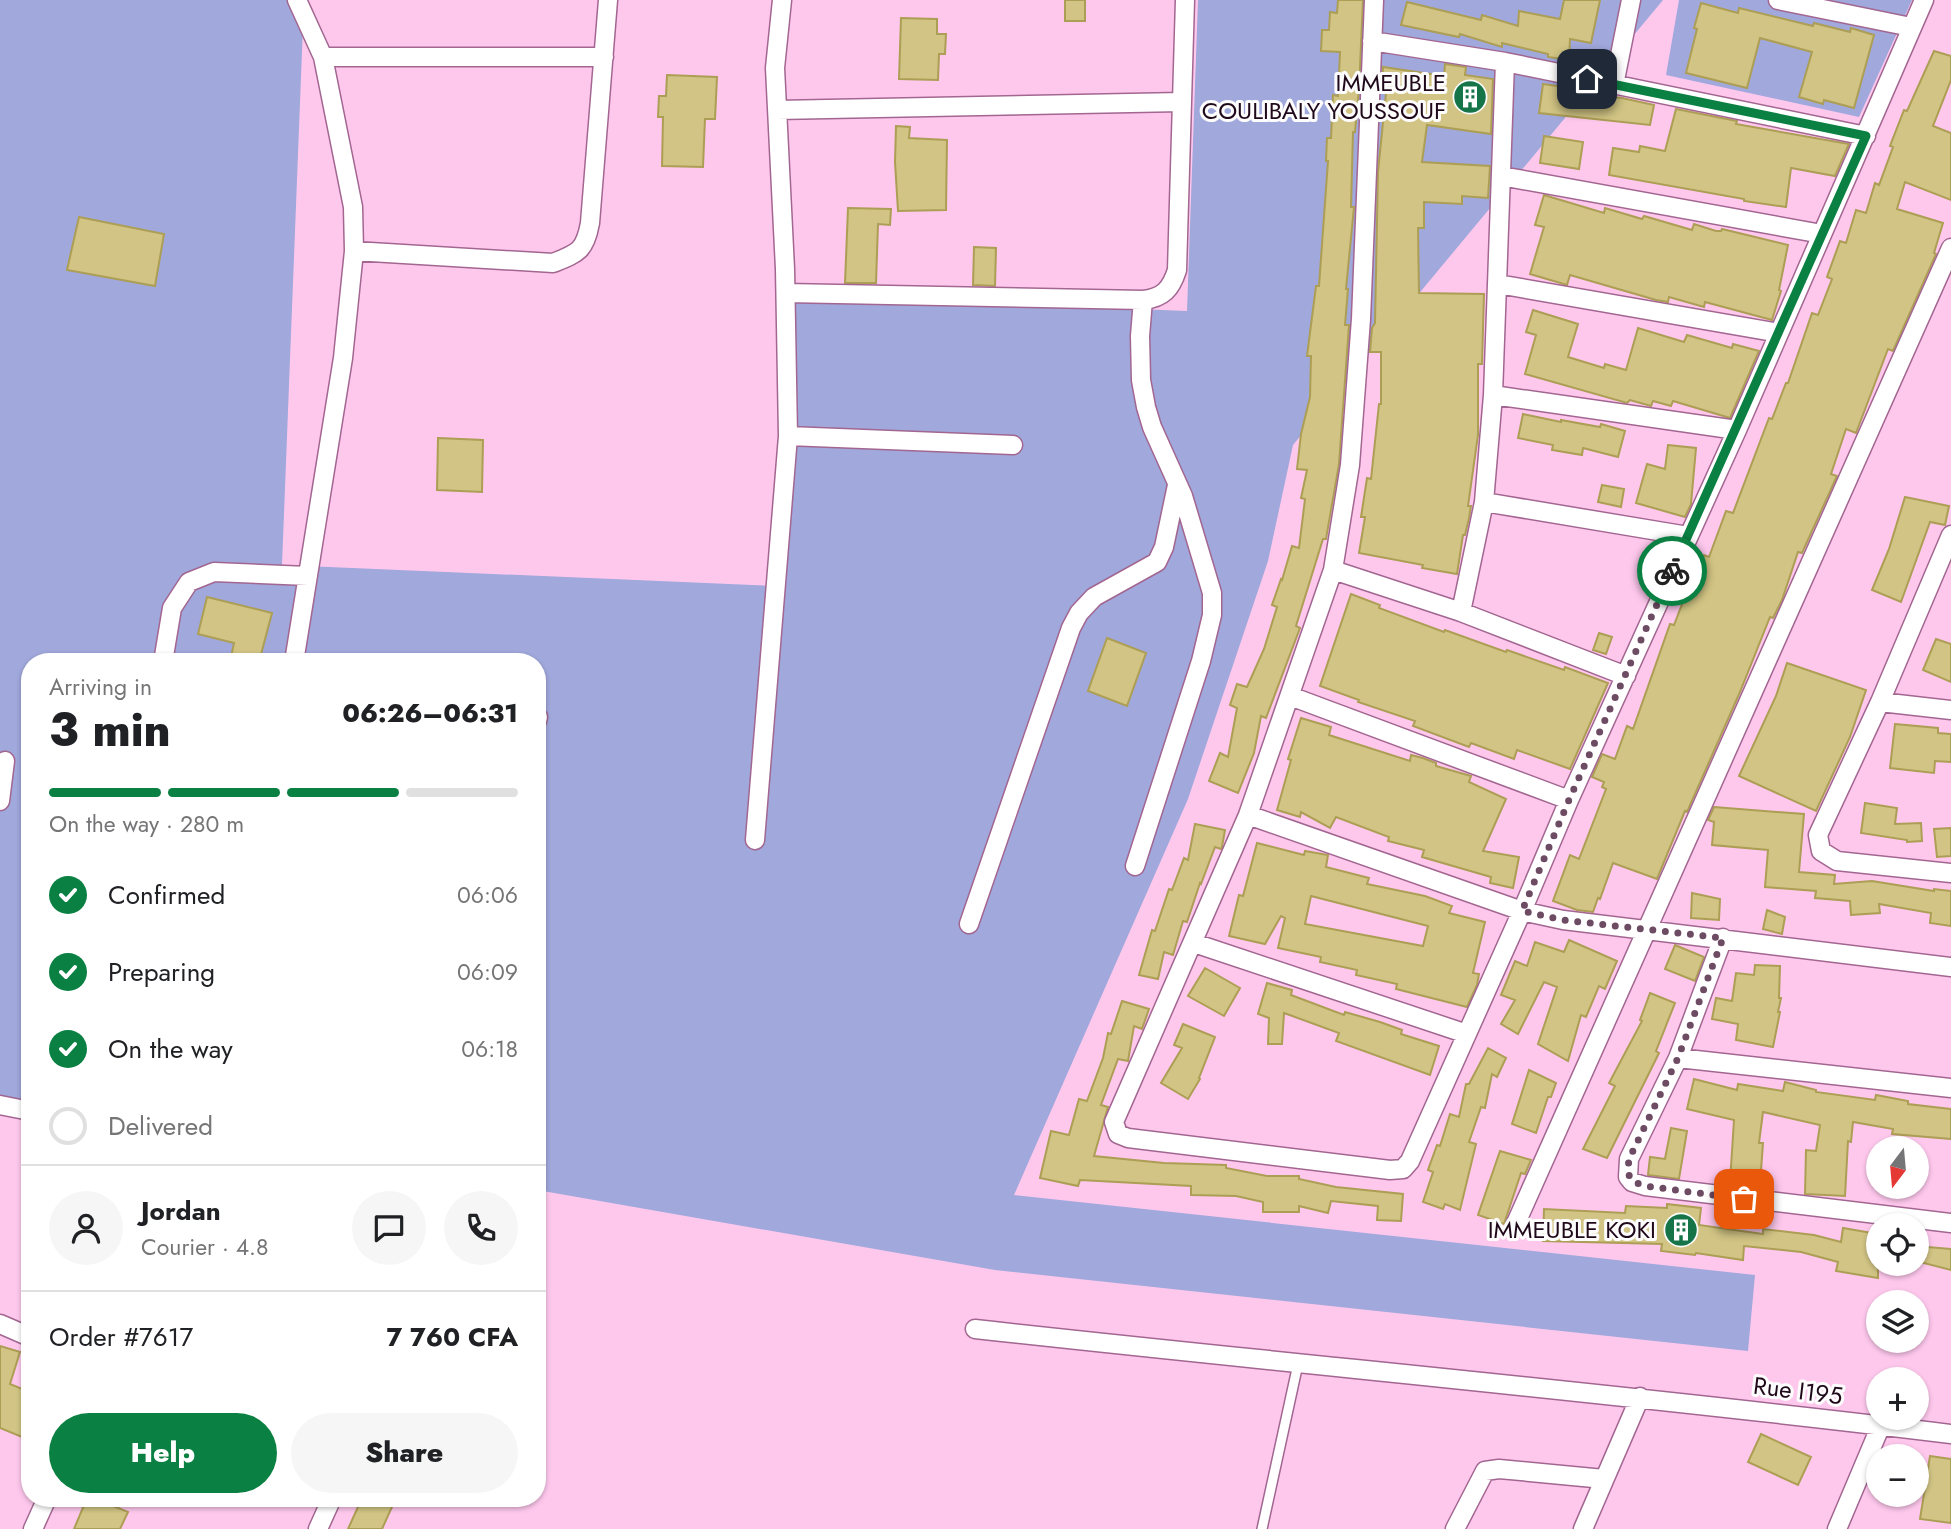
<!DOCTYPE html>
<meta charset="utf-8">
<style>
:root{--surface:#fff;--page:#f6f6f6;--text:#202124;--muted:#757577;--line:#e0e0e0;--accent:#0b8043}
body{margin:0;font-family:Jost,sans-serif;background:var(--page);color:var(--text);height:100vh;display:flex;flex-direction:column;font-size:26px;white-space:nowrap}
*{box-sizing:border-box;margin:0}
p{font-size:23px;color:var(--muted)}
.icon{flex:none;width:38px;height:38px;fill:none;stroke:currentColor;stroke-width:2;stroke-linecap:round;stroke-linejoin:round}
.map{position:relative;flex:1;overflow:hidden}
.drawer{position:absolute;left:21px;top:653px;width:525px;height:854px;display:flex;flex-direction:column;background:var(--surface);border-radius:28px;box-shadow:0 2px 5px #0004}
.drawer>*{flex:none}
.needle{width:46px;rotate:196deg}
.buttons{position:absolute;left:1866px;top:1136px;display:grid;gap:14px}
.buttons a{display:grid;place-items:center;width:63px;height:63px;border-radius:50%;background:var(--surface);box-shadow:0 2px 5px #0004;font-size:35px}
.pin{position:absolute;display:grid;place-items:center;width:60px;height:60px;color:#fff;margin:-30px;border-radius:14px;box-shadow:0 4px 10px #0006}
.courier{position:absolute;display:grid;place-items:center;width:70px;height:70px;margin:-35px;border:5px solid #0b8043;border-radius:50%;background:#fff;color:#222;box-shadow:0 2px 9px #0007}
.overview em{font-style:normal;font-weight:800}
.overview div{display:flex;flex-direction:column-reverse}
.overview{display:flex;align-items:center;justify-content:space-between;height:119px;padding:0 28px}
h1{font-size:46px;font-weight:800;line-height:52px}
.bar{display:grid;grid-template-columns:repeat(4,1fr);gap:10px 7px;align-content:center;height:84px;padding:0 28px}
.bar i{height:9px;border-radius:5px;background:var(--line)}
.bar .selected{background:var(--accent)}
.bar p{grid-column:span 4}
.line{display:flex;align-items:center;gap:18px;padding:0 28px;border-top:2px solid var(--line)}
.line div{flex:1}
.round{display:grid;place-items:center;flex:none;width:74px;height:74px;border-radius:37px;background:var(--page)}
ol{padding:0 28px;list-style:none}
li{display:flex;align-items:center;gap:21px;height:77px}
li p{margin-inline-start:auto}
li .icon{padding:7px;border-radius:50%;background:var(--accent);color:#fff;stroke-width:4}
li:last-child{color:var(--muted)}
li i{width:38px;height:38px;border:4px solid var(--line);border-radius:50%}
.button{display:flex;gap:14px;margin-top:auto;padding:14px 28px}
.button a{flex:1;height:80px;border-radius:42px;background:var(--accent);color:#fff;font-size:28px;font-weight:800;line-height:80px;text-align:center}
.button a+a{background:var(--page);color:var(--text)}
.map>svg:first-child{display:block}
</style>
<div class="map">
<svg width="1951" height="1529" viewBox="0 0 1951 1529">
<rect width="100%" height="100%" fill="#fec8ed"/>
<path fill="#a0a8dc" d="M0,0H304L282,565L776,586L788,295L1187,311L1198,0H1663L1293,445L1268,561L1188,799L1014,1195L1755,1275L1748,1351L995,1270L537,1190V662H30V1102L0,1097Z
M1679,0H1912L1859,117L1666,75Z"/>
<path fill="#d1c484" stroke="#ad9e55" stroke-width="2" fill-rule="evenodd" d="M1065,0H1085V21H1065Z
M1338,0H1363L1359,89L1355,132H1353L1351,207H1354L1346,289H1348L1345,325H1349L1339,464L1326,539H1323L1296,626L1300,628L1266,718L1261,716L1254,753L1238,793L1209,781L1220,753L1228,757L1237,708L1230,705L1237,684L1247,687L1264,649L1277,607L1272,605L1281,579L1282,580L1292,546L1299,548L1305,499L1301,498L1307,470L1297,469L1301,434L1310,397L1311,356H1307L1316,286H1319L1328,161H1326L1327,138H1331L1333,95L1338,96L1340,52L1321,51L1322,30H1329L1330,12L1337,13Z
M1564,0H1600L1591,43L1570,39L1569,60L1548,57V54L1502,43V47L1460,34L1459,37L1401,25L1407,2L1481,20L1482,15L1518,26L1519,11L1560,19Z
M1701,3L1738,13L1739,8L1813,26L1814,23L1850,32L1851,28L1874,35L1854,108L1824,100L1823,104L1799,97L1812,52L1760,38L1747,88L1686,73L1697,29L1694,28Z
M901,18L937,19V34H946L945,54H939L938,80L899,79Z
M1934,51L1951,56V80L1933,126L1951,133V200L1905,182L1897,209L1943,223L1934,253L1936,254L1893,351L1888,349L1856,433L1846,429L1831,474L1837,476L1802,553L1798,552L1782,600L1773,618L1770,617L1740,692L1687,812L1685,811L1657,879L1613,863L1600,899L1598,898L1593,912L1577,910L1553,901L1570,855L1579,859L1606,789L1602,787L1604,782L1592,777L1602,754L1615,759L1627,726L1633,729L1670,624L1674,625L1686,594L1690,595L1704,555L1709,557L1726,511L1733,513L1769,418L1772,419L1786,383H1788L1812,313L1818,315L1832,279L1827,277L1840,241L1846,243L1856,210L1866,213L1875,183L1879,185L1893,147L1890,146L1904,110L1907,111Z
M1445,64L1466,67L1465,75L1493,79L1491,134L1427,125L1422,162L1490,166L1488,198L1462,196V204L1424,202V228H1418L1419,293L1484,294L1482,364H1478V435L1468,506H1471L1469,518L1465,535H1463L1457,574L1422,568L1423,565L1359,553L1365,517H1361L1367,478L1371,479L1379,404H1381V352H1370L1372,328L1375,323L1378,172L1386,93L1382,92L1383,67L1444,76Z
M667,75L717,77L715,119H705L703,167L662,166L663,117H658L659,96H666Z
M1543,84L1579,89L1584,90L1583,93L1622,98L1654,105L1650,125L1539,113Z
M1676,109L1737,121L1736,124L1849,144L1835,176L1791,168L1786,207L1744,201V199L1609,175L1613,148L1639,152L1640,146L1665,151Z
M896,126L910,127L909,138L947,140L946,210L898,211L895,162Z
M1544,136L1583,142L1579,169L1540,163Z
M1544,195L1604,213L1605,208L1642,219L1644,216L1692,230L1694,224L1716,231H1721L1722,229L1788,245L1779,290L1781,291L1772,320L1705,302L1704,307L1669,297L1668,302L1656,300L1570,275L1567,285L1530,274L1544,227L1535,225Z
M848,208L891,209L890,225L878,224L876,283H845Z
M79,217L164,234L155,286L67,270Z
M974,247L996,248L995,286L973,285Z
M1533,310L1578,324L1568,357L1604,368L1605,364L1626,370L1638,328L1684,342L1687,335L1732,348L1733,344L1759,351L1730,418L1673,401L1671,406L1653,401L1651,406L1630,400L1627,403L1525,374L1536,335L1526,332Z
M1523,414L1561,422V420L1600,427L1601,424L1625,431L1618,457L1583,448L1582,455L1552,450L1553,445L1518,438Z
M438,438L483,440L482,492L437,490Z
M1668,445L1696,448L1691,504L1685,517L1636,503L1647,464L1665,469Z
M1602,485L1624,489L1621,507L1598,502Z
M1905,497L1949,506L1945,525L1930,522L1901,602L1872,590L1889,549Z
M1351,594L1380,605L1379,608L1444,632L1445,630L1506,652L1507,650L1564,670L1565,667L1608,683L1570,769L1517,750L1514,759L1471,743L1469,747L1413,726L1415,721L1358,702L1359,700L1320,686Z
M207,597L272,613L259,662H230L234,643L198,634Z
M1599,633L1612,637L1606,654L1593,650Z
M1107,638L1146,653L1127,706L1088,691Z
M1936,639L1951,644V682L1923,670Z
M1787,663L1866,690L1850,737L1816,811L1739,776L1776,696Z
M1301,718L1331,727L1329,735L1410,761L1411,755L1423,758L1436,763V766L1471,776L1469,782L1506,799L1483,851L1519,857L1513,888L1490,883L1491,877L1422,857L1424,850L1388,841L1389,837L1336,817L1330,828L1301,812L1300,817L1277,810L1291,760L1288,759Z
M1895,724L1938,728V733L1951,734V762L1935,761L1934,773L1890,768Z
M1865,803L1897,808L1895,824L1921,823L1922,841L1907,842V840L1861,833Z
M1714,807L1804,814L1799,872L1835,875L1834,884L1872,881L1934,891V889L1951,891V926L1930,923L1931,913L1879,904L1880,913L1851,915L1850,901L1815,898L1816,891L1765,887L1768,850L1712,845L1714,822L1708,820Z
M1195,824L1225,830L1222,847L1221,849L1215,847L1201,884L1200,883L1187,922L1183,921L1173,955L1164,952L1158,979L1139,975L1152,930L1155,931L1169,889L1172,890L1184,858L1188,860Z
M1951,828V856L1937,857L1934,829Z
M1257,843L1304,855L1305,851L1328,855L1326,867L1369,878L1367,884L1425,896L1452,906L1449,913L1485,922L1473,973L1479,974L1477,985L1467,1007L1396,989L1397,984L1356,975L1357,970L1320,962L1321,957L1278,948L1285,918L1281,916L1265,944L1229,936L1239,895L1243,896ZM1311,896L1428,926L1423,946L1305,924Z
M1692,893L1720,899L1719,920L1691,918Z
M1767,910L1785,917L1782,934L1763,929Z
M1569,940L1617,961L1605,989L1599,986L1586,1017L1581,1015L1568,1061L1538,1044L1557,987L1544,982L1518,1034L1501,1024L1515,1000L1501,995L1515,961L1527,966L1535,942L1564,952Z
M1675,945L1704,957L1695,981L1665,969Z
M1755,965L1780,966L1779,998H1781L1778,1012H1780L1773,1047L1736,1040L1738,1024L1712,1019L1716,998L1732,1001L1736,973L1754,975Z
M1205,968L1240,988L1224,1016L1188,996Z
M1267,983L1292,990L1291,995L1344,1015L1345,1012L1380,1022L1402,1030L1401,1034L1439,1046L1430,1075L1336,1041L1339,1033L1284,1013L1282,1044H1268L1269,1018L1258,1014Z
M1650,993L1675,1003L1656,1051L1659,1053L1607,1158L1583,1149L1615,1086L1609,1083L1642,1021L1640,1020Z
M1122,1001L1149,1009L1142,1029L1134,1026L1128,1061L1118,1059L1101,1105L1108,1107L1094,1156L1164,1163L1226,1165V1168L1267,1176H1299V1179L1336,1187L1403,1194L1401,1221L1377,1220L1378,1206L1331,1201L1328,1213L1299,1206V1212H1263V1202L1236,1196L1191,1195V1186L1080,1180L1078,1186L1040,1178L1051,1131L1069,1135L1079,1099L1087,1101L1103,1058L1108,1033L1111,1034Z
M1183,1024L1215,1037L1199,1078L1200,1079L1188,1099L1161,1083L1182,1048L1174,1045Z
M1488,1048L1506,1058L1497,1077L1492,1074L1485,1108L1481,1107L1469,1142L1476,1144L1460,1210L1445,1204L1443,1209L1423,1202L1433,1172L1428,1170L1437,1145L1440,1146L1450,1114L1459,1117L1466,1084H1469Z
M1529,1070L1556,1083L1551,1097H1548L1536,1133L1512,1124Z
M1694,1079L1737,1090L1738,1084L1783,1091L1785,1082L1816,1090V1092L1875,1100L1876,1095L1908,1101V1104L1951,1109V1139L1892,1134L1893,1129L1853,1122L1851,1142L1848,1141L1845,1196L1805,1194L1806,1150L1816,1151L1820,1125L1763,1112L1759,1143H1763L1760,1184L1730,1182L1734,1120L1687,1109Z
M1671,1128L1687,1131L1679,1179L1648,1175L1650,1157L1665,1159Z
M1500,1151L1531,1160L1525,1174L1521,1173L1504,1224L1478,1215Z
M1667,1204L1701,1208L1699,1225L1763,1234V1229L1814,1235L1841,1242L1843,1228L1878,1234V1278L1836,1271L1838,1262L1801,1252L1744,1246L1743,1260L1696,1253L1695,1255L1661,1251L1662,1244L1543,1241L1544,1209L1625,1213L1626,1206L1667,1208Z
M1916,1246L1951,1249V1270L1916,1261Z
M0,1346L20,1352L10,1384L27,1391L26,1395L30,1396V1420L22,1437L0,1428Z
M1761,1434L1811,1457L1798,1485L1748,1462Z
M1930,1456L1951,1459V1523L1920,1519Z
M87,1498H94L128,1512L120,1529H74Z
M362,1498H396L382,1529H348Z"/>
<g fill="none" stroke-linecap="round" stroke-linejoin="round">
<g stroke="#a26691" stroke-width="12">
<path id="service" d="M1262,1529L1298,1364"/>
</g>
<g stroke="#a26691" stroke-width="21">
<path id="minor" d="M1374,0L1361,319L1350,465L1333,570L1248,815L1114,1122L1118,1134L1128,1138L1390,1170L1403,1169L1410,1161L1522,911L1569,800L1737,430L1924,0
M1778,0L1911,27
M1372,41L1505,62L1866,136
M323,57H604
M1614,85L1631,0
M777,110L1181,102
M1501,176L1822,234
M354,251L553,263C578,253 585,251 590,223L608,0
M1498,284L1779,333
M786,293L1143,300C1163,298 1171,289 1177,270L1185,0
M1493,395L1737,430
M788,436L1013,445
M1484,502L1688,536
M1951,535L1880,702L1818,835L1821,851L1837,861L1951,873
M1333,570L1461,612L1626,676
M1461,612L1484,502L1493,395L1505,62
M163,662L172,608L189,582L214,572L308,576
M294,662L343,358L354,251L353,207L323,57L297,0
M1290,696L1569,800
M1880,702L1951,710
M537,721L538,717
M0,801L5,761
M1248,815L1522,911L1563,920L1951,967
M755,840L788,436L785,269L775,68L782,0
M1135,866L1201,661L1212,615V593L1183,496L1152,427L1146,407L1141,380L1140,336L1143,300
M969,924L1071,628L1079,613L1094,597L1157,562L1164,547L1177,485
M1723,938L1678,1058L1629,1159L1628,1177L1632,1182L1645,1186L1951,1223
M1194,943L1467,1034
M1678,1058L1951,1088
M0,1105L30,1111
M1516,1223L1951,248
M0,1324L30,1337
M975,1329C1300,1365 1626,1394 1951,1434
M33,1529L47,1498
M318,1529L332,1498
M1455,1529L1485,1471L1499,1469L1604,1479
M1583,1529L1640,1397
M1837,1529L1881,1425"/>
</g>
<use href="#service" stroke="#fff" stroke-width="9"/>
<use href="#minor" stroke="#fff" stroke-width="18"/>
</g>
<g fill="none" stroke-linecap="round" stroke-linejoin="round">
<path stroke="#6d4b63" stroke-width="7" stroke-dasharray="0 12.6" d="M1672,571L1569,800L1522,911L1563,920L1723,938L1678,1058L1629,1159C1627,1176 1628,1181 1645,1186L1744,1199"/>
<path stroke="#0b8043" stroke-width="9" d="M1587,79L1866,136L1672,571"/>
</g>
<defs>
<g id="building-disc" transform="scale(1.75)"><circle r="9.5" fill="#167449" stroke="#fcfcfc"/><path d="M-4-6H4V6H1V3H-1V6H-4ZM-2.5-4.3h1.7v1.8h-1.7ZM.8-4.3h1.7v1.8H.8ZM-2.5-1h1.7V.8h-1.7ZM.8-1h1.7V.8H.8Z" fill="#fff"/></g>
</defs>
<g fill-rule="evenodd">
<use href="#building-disc" x="1470" y="97"/>
<use href="#building-disc" x="1681" y="1230"/>
</g>
<g text-anchor="middle" stroke-width="6" stroke-linejoin="round" paint-order="stroke">
<g font-size="24" fill="#1f0819" stroke="#fcfcfc" text-anchor="end">
<text x="1446" y="91">IMMEUBLE<tspan x="1446" dy="28">COULIBALY YOUSSOUF</tspan></text>
<text x="1656" y="1238">IMMEUBLE KOKI</text>
</g>
<g font-size="24" fill="#1f0819" stroke="#fcfcfc">
<text transform="translate(1798 1391) rotate(7)" y="8">Rue I195</text>
</g>
</g>
</svg>
<div class="buttons">
<a><svg class="needle" viewBox="-14 -14 28 28"><path d="M0-13l5 13h-10z" fill="#e53935"/><path d="M0 13l5-13h-10z" fill="#757577"/></svg></a>
<a><svg class="icon" aria-label="locate" viewBox="0 0 24 24"><circle cx="12" cy="12" r="6"/><path d="M12 2v4M12 18v4M2 12h4M18 12h4"/></svg></a>
<a><svg class="icon" aria-label="layers" viewBox="0 0 24 24"><path d="M12 4l9 5-9 5-9-5zM3 14l9 5 9-5"/></svg></a>
<a>+</a>
<a>−</a>
</div>
<div class="pin" style="left:1744px;top:1199px;background:#ea580c"><svg class="icon" aria-label="bag" viewBox="0 0 24 24"><path d="M5 8h14l-1 12H6zM9 8a3 3 0 0 1 6 0"/></svg></div>
<div class="pin" style="left:1587px;top:79px;background:#1f2937"><svg class="icon" aria-label="home" viewBox="0 0 24 24"><path d="M3 11l9-7 9 7M6 9v11h12V9"/></svg></div>
<div class="courier" style="left:1672px;top:571px"><svg class="icon" aria-label="bike" viewBox="0 0 24 24"><circle cx="6" cy="16" r="4"/><circle cx="18" cy="16" r="4"/><path d="M6 16l4-8h5l3 8M10 8l3 8H6M13 5h3"/></svg></div>
<section class="drawer">
<div class="overview"><div><h1>3 min</h1><p>Arriving in</p></div><em>06:26–06:31</em></div>
<div class="bar"><i class="selected"></i><i class="selected"></i><i class="selected"></i><i></i><p>On the way · 280 m</p></div>
<ol>
<li><svg class="icon" aria-label="check" viewBox="0 0 24 24"><path d="M5 12l5 5 9-10"/></svg>Confirmed<p>06:06</p></li>
<li><svg class="icon" aria-label="check" viewBox="0 0 24 24"><path d="M5 12l5 5 9-10"/></svg>Preparing<p>06:09</p></li>
<li><svg class="icon" aria-label="check" viewBox="0 0 24 24"><path d="M5 12l5 5 9-10"/></svg>On the way<p>06:18</p></li>
<li><i></i>Delivered</li>
</ol>
<div class="line" style="height:126px"><a class="round"><svg class="icon" aria-label="person" viewBox="0 0 24 24"><circle cx="12" cy="8" r="4"/><path d="M4 21q1-7 8-7t8 7"/></svg></a><div><b>Jordan</b><p>Courier · 4.8</p></div><a class="round"><svg class="icon" aria-label="chat" viewBox="0 0 24 24"><path d="M4 5h16v11H9l-5 4z"/></svg></a><a class="round"><svg class="icon" aria-label="phone" viewBox="0 0 24 24"><path d="M5 4h4l2 5-3 2q2 4 5 5l2-3 5 2v4C11 20 4 13 5 4z"/></svg></a></div>
<div class="line" style="height:91px"><div>Order #7617</div><b>7 760 CFA</b></div>
<div class="button"><a>Help</a><a>Share</a></div>
</section>
</div>
